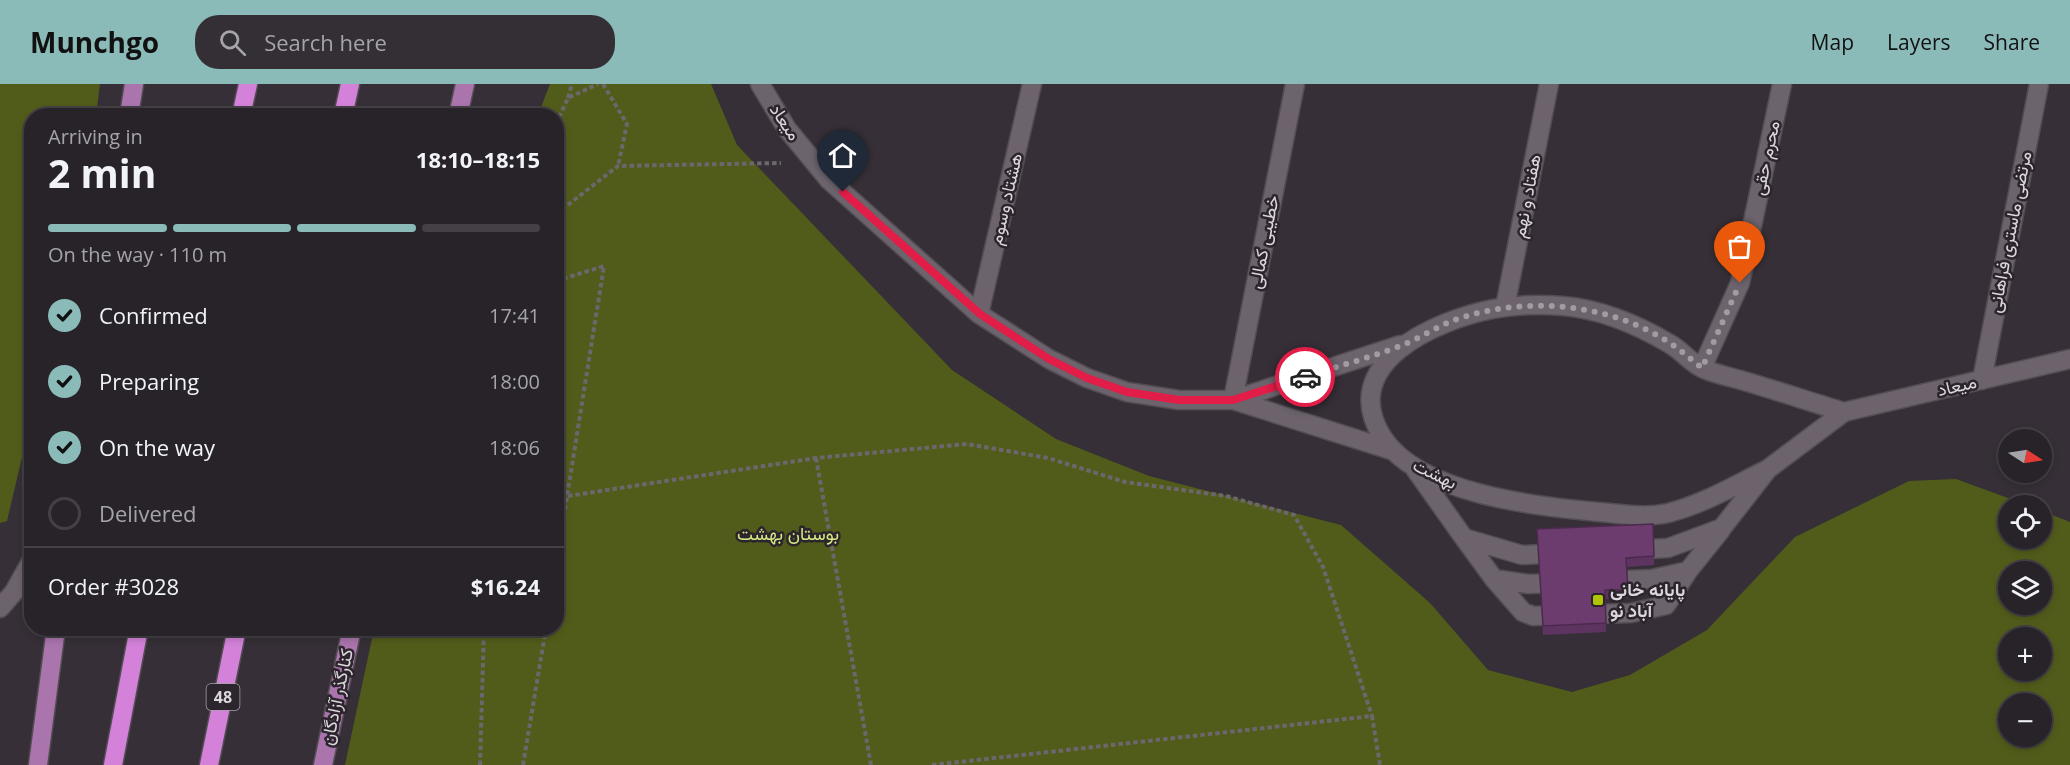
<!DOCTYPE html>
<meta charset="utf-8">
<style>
:root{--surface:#282329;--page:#342f35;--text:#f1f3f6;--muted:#a5a4a8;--line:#444046;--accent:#8bbbb9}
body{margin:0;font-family:"Open Sans",Vazirmatn,sans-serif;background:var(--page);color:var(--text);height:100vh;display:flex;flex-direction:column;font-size:22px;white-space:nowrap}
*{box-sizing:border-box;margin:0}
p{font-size:20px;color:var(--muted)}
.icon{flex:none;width:33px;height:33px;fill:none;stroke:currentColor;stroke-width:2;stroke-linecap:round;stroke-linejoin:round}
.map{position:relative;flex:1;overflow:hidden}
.drawer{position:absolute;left:24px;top:24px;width:540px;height:528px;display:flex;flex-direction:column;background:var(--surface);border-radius:24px;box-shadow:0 3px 9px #0003,0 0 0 2px var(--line)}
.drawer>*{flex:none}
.needle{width:39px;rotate:102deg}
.buttons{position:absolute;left:1998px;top:345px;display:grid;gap:12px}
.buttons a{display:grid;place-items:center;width:54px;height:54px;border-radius:50%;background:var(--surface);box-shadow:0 3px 9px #0003,0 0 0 2px var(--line);font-size:30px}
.pin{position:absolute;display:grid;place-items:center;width:51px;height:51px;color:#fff;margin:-62px -26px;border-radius:50% 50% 50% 0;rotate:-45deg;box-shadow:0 0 6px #0007}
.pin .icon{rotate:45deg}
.courier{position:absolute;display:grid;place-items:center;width:60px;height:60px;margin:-30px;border:4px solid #e11d48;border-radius:50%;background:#fff;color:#222;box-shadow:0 2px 8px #0007}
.head em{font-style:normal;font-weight:700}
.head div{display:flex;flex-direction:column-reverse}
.head{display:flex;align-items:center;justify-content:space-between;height:102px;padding:0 24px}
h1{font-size:39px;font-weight:700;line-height:45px}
.bar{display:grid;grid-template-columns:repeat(4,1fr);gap:9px 6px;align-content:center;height:72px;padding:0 24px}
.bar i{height:8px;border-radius:4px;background:var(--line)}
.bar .current{background:var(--accent)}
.bar p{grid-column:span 4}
.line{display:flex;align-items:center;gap:15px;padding:0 24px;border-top:2px solid var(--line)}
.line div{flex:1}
ol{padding:0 24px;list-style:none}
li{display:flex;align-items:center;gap:18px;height:66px}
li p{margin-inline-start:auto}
li .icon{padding:6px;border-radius:50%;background:var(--accent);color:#111;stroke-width:4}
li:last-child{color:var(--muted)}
li i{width:33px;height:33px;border:3px solid var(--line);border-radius:50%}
header{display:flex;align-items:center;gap:36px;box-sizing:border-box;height:84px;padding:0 30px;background:var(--accent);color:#111}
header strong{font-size:28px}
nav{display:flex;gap:33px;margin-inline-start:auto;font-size:21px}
.search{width:420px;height:54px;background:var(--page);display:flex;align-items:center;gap:15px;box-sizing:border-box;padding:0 21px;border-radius:24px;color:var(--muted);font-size:22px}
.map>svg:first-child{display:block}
</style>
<header>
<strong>Munchgo</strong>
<div class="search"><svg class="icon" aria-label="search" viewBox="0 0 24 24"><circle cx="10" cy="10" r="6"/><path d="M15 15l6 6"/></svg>Search here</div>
<nav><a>Map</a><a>Layers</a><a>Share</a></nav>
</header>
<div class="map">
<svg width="2070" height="681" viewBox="0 0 2070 681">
<rect width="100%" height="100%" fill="#362f37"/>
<path fill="#525c1a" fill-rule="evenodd" d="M0,0H100L96,31L32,32L31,335L7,437L0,439Z
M550,0H711L737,61L952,286L1056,355L1149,392L1341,441L1430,519L1488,586L1572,608L1630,591L1707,546L1795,453L1909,397L1956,395L2027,421L2008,422V454H2042V427L2070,438V681H345L374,545L556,544V32L538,31ZM2008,488H2042V520H2008ZM2008,554H2042V586H2008ZM2008,620H2042V652H2008Z"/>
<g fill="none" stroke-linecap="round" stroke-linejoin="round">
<g stroke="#534d53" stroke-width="21">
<path id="minor" d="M760,0L787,45L829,96L979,230L1049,275L1087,294L1127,308L1179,316H1233L1394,367
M1505,223L1549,0
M979,230L1032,0
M1702,284L1740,199L1782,0
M1982,296L2039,0
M1233,316L1295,0
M1233,316L1400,261
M1415,385L1464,454L1522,471L1562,469
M1768,385C1735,401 1704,420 1668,429C1645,434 1622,430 1599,428C1537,422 1421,411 1383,354C1335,280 1436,236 1493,225C1515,221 1540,220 1563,222C1599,225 1638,241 1670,260C1681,266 1690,278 1702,284C1714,290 1731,293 1744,297C1778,307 1811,318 1844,328
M1464,454L1494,495L1528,500L1564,499
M1632,466L1668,464L1722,444L1768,385L1844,328L2070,275
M1494,495L1523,528L1533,532L1631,529L1666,521L1688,487
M1604,497L1652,495L1688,487L1721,446
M0,524L14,508L32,476"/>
</g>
<g stroke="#534d53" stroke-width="21">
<path id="major" d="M129,32L134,0
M458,32L465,0
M38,681L56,544
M323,681L352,544"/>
</g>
<g stroke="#534d53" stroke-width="21">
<path id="highway" d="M241,32L248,0
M343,32L350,0
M113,681L139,544
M209,681L237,544"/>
</g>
<path stroke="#6c666d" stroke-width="4" stroke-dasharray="4.5 3" stroke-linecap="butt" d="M603,0L627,40L618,82
M568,14L572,0
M556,40L568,14L598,0
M556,130L618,82L781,79
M556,197L604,182L556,481
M816,374L871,681
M568,412L816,374L967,360L1048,374L1125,398L1226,412L1294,431L1323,483L1372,632
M480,681L484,544
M523,681L546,544
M932,681L1372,632L1380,681"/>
<use href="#minor" stroke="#6c636c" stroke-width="18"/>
<use href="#major" stroke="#aa75ad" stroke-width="18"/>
<use href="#highway" stroke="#d381d9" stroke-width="18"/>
</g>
<path fill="#5d345f" d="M1537,445L1654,472V481L1627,483L1628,514L1605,515L1606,548L1543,551Z"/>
<path fill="#6c3c6f" stroke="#4c2a4e" stroke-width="1.5" d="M1653,440L1654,472L1626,474L1628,506H1605L1606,539L1543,542L1537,445Z"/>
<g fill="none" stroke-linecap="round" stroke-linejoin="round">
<path stroke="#a29ca2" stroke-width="6" stroke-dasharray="0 10.8" d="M1305,293C1338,282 1373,273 1405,260C1426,251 1444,238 1467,232C1535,212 1614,221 1673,261C1683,268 1692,276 1702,284L1740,199"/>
<path stroke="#e11d48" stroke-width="8" d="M843,108L980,230L1049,275L1087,294L1127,308L1179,316H1233L1305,293"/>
</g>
<rect fill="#afc505" stroke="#2c252d" stroke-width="2" x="1592" y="510" width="12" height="12" rx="3"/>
<g text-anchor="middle" stroke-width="5" stroke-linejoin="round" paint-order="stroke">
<rect fill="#2c252d" stroke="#a7a2a8" stroke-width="1.5" x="206.5" y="600" width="33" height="26" rx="4.5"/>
<g font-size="16" font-weight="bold" fill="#dcd7dc">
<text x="223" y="619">48</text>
</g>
<g font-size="18" fill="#dcd7dc" stroke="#2c252d">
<text transform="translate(785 38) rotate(56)" y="6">میعاد</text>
<text transform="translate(1766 74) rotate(-78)" y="6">محرم حقی</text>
<text transform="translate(1527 112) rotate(-79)" y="6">هفتاد و نهم</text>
<text transform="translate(1006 115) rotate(-77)" y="6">هشتاد وسوم</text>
<text transform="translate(2010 148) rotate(-79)" y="6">مرتضی ماستری فراهانی</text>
<text transform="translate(1264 158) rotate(-79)" y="6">خطیبی کمالی</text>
<text transform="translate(1957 302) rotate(-13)" y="6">میعاد</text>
<text transform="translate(1435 390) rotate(26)" y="6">بهشت</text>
<text transform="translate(337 613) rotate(-78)" y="6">کنارگذر آزادگان</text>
</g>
<g font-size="18" fill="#d6e982" stroke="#2c252d">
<text x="788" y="456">بوستان بهشت</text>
</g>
<g font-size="18" font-weight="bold" fill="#dcd7dc" stroke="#2c252d" text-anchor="start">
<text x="1610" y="512">پایانه خانی<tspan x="1610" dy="21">آباد نو</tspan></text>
</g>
</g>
</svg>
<div class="buttons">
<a><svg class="needle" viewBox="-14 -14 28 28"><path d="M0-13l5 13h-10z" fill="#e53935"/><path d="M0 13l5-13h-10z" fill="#a5a4a8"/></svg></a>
<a><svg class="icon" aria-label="locate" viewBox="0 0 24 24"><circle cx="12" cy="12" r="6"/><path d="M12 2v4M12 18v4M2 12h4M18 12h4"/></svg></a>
<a><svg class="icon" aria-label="layers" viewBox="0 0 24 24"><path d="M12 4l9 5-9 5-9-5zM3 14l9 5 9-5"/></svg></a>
<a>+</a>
<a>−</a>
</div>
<div class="pin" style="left:1740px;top:199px;background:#ea580c"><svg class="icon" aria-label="bag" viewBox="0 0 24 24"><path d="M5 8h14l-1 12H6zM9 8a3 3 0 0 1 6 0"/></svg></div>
<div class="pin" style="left:843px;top:108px;background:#1f2937"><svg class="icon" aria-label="home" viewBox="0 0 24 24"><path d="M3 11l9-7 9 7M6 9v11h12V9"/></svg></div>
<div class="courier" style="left:1305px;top:293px"><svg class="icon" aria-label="car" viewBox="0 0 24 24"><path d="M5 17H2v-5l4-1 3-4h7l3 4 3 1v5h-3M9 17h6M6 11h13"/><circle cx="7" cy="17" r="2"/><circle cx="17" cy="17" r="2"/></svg></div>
<section class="drawer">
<div class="head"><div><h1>2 min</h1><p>Arriving in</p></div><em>18:10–18:15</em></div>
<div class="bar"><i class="current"></i><i class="current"></i><i class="current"></i><i></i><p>On the way · 110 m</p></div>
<ol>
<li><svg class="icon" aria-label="check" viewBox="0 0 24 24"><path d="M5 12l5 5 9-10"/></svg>Confirmed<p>17:41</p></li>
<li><svg class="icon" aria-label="check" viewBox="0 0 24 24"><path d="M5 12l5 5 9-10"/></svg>Preparing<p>18:00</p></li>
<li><svg class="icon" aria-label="check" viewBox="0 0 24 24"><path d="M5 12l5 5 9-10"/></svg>On the way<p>18:06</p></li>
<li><i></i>Delivered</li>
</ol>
<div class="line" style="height:78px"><div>Order #3028</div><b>$16.24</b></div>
</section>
</div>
